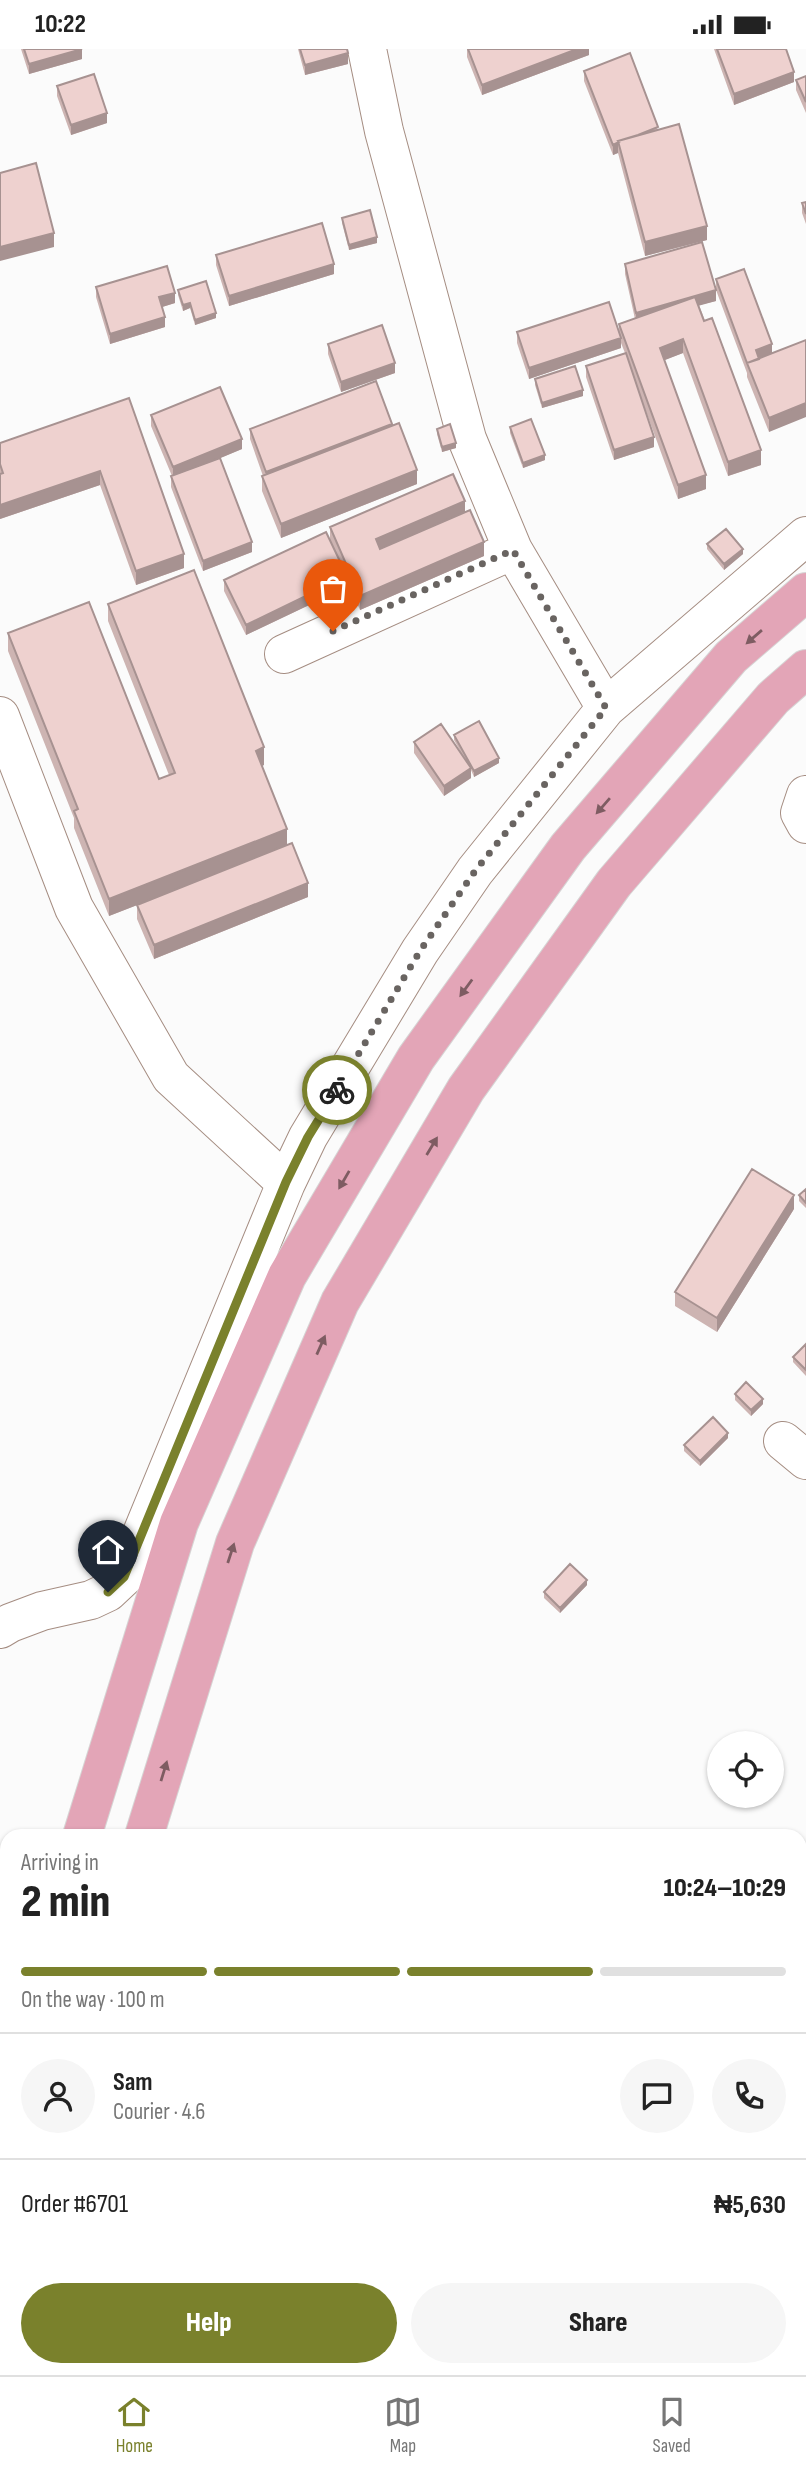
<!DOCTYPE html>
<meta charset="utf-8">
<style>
:root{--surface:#fff;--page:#f6f6f6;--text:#222;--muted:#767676;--line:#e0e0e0;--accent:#7a812c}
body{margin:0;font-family:"Sofia Sans Condensed",sans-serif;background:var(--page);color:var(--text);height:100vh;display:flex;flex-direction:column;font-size:26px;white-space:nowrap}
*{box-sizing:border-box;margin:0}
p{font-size:23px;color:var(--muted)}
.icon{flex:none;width:38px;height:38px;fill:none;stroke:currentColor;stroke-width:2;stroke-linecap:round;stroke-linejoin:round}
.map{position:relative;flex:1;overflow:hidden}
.panel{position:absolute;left:0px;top:1780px;width:807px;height:548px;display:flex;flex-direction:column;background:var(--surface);border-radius:21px 21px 0 0;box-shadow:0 2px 5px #0004}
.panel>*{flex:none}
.fabs{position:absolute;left:707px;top:1682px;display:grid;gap:14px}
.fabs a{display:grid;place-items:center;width:77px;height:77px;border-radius:50%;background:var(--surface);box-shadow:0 2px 5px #0004;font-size:35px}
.pin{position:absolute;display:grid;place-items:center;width:60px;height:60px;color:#fff;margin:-72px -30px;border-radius:50% 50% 50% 0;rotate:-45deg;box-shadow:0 0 7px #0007}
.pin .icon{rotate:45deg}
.courier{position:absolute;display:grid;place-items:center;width:70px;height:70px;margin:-35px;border:5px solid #7a812c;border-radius:50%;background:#fff;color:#222;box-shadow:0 2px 9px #0007}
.summary em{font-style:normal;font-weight:800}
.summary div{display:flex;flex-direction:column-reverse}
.summary{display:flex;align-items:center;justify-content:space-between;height:119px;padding:0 21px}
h1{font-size:46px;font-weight:800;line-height:52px}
.bar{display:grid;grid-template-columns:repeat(4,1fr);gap:10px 7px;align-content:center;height:84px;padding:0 21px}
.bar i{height:9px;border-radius:5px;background:var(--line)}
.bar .current{background:var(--accent)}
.bar p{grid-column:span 4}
.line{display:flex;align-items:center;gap:18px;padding:0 21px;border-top:2px solid var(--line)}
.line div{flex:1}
.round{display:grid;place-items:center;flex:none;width:74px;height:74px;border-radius:37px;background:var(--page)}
.button{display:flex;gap:14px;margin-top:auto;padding:14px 21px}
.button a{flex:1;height:80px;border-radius:42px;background:var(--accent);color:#fff;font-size:28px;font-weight:800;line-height:80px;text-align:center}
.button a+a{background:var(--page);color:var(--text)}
.status{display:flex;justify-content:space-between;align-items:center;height:49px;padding:0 35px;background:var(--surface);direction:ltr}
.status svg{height:19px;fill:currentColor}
.dock{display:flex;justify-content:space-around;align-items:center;height:98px;border-top:2px solid var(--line);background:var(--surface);font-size:19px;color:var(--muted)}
.dock a{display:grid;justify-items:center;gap:4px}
.dock .current{color:var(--accent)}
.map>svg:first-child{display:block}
</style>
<div class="status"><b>10:22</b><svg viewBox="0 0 49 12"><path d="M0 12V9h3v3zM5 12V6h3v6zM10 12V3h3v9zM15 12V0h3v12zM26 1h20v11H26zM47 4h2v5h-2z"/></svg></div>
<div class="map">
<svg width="806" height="2326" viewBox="0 0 806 2326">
<rect width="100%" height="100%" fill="#fbfbfb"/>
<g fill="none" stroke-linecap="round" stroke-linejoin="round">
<path stroke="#b3d1f3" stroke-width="10" d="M800,2181L806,2184"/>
<g stroke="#a58d82" stroke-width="40">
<path id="minor" d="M367,0L384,82L467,390L513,501L606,659
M284,605L513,501
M0,667L74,859L171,1028L286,1134
M806,746L800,764L806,775
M783,1392L806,1411
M0,1580L10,1574L42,1562L91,1551L108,1543L124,1528L286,1134L308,1088L420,902L475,822L606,659L806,487"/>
</g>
<g stroke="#d6d4d4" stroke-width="40">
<path id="major" d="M82,1787L179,1474L287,1227L416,1009L568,798L731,608L806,543
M144,1787L235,1494L340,1253L466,1040L614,834L773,649L806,620
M0,2040L7,2019
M0,2229L7,2208"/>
</g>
<use href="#minor" stroke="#fff" stroke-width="38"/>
<use href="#major" stroke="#e3a5b7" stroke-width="38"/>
</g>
<path fill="#cdb4b2" d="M21,0H82V10L29,25Z
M298,0H347L348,15L305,26Z
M467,0H589V6L482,46L467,8Z
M714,0H786L794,33L734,56Z
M584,22L658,80L707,191L645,207L618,104L613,106L584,32Z
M806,27V64L796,41V31Z
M57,37L107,74L71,86L57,47Z
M806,153V175L802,164V154Z
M342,169L377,194L349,201L342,174Z
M216,206L334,225L229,257L216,216Z
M625,215L716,252L699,256L761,416L728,427L683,304L664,311L706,440L678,450L640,346L654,398L614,411L586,328V317L625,304L621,294V299L529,330L517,294V283L619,284V275L635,270L625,225Z
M716,230L772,305L769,383L747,328V324L716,241Z
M96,238L175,254L162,258L165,278L110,295L96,248Z
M178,241L216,269L195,276L190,259L183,262L178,246Z
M328,295L395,324L341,343L328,305Z
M535,330L583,347L542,359L535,336Z
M129,349L184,519L136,536L100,436L0,470V394Z
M151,366L242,400L220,409L252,503L203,522L171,438V427H172L151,377Z
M392,377L417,435L281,489L262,442V427H263L250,390V380Z
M510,378L545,411L523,419L510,384Z
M437,380L456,399L442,403L437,385Z
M465,463L484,507L360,561L347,531V538L246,586L224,542V531L330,492V478Z
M707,495L743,505L724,521L707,500Z
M108,555L264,716L262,717L287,796L308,848L154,910L137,870V856L109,867L74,779V769L8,602V584L159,730L169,726L108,572Z
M454,686L499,714L474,728L471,721V729L444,747L414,704V693L463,707L454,691Z
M806,1140V1159L799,1152V1146Z
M794,1160L717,1283L675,1257V1243Z
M806,1295V1327L793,1313V1308Z
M735,1345L763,1355L751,1367L735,1351Z
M728,1389L700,1417L684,1402V1396Z
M587,1536L560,1564L544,1549V1543Z"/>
<path fill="#a79291" d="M82,0V10L29,25V15Z
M577,0H589V6L482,46V36Z
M348,4V15L305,26V16Z
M794,23V33L734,56V45Z
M107,64V74L71,86V76Z
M618,94V104L613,106V96Z
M707,177V191L645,207V193Z
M54,184V198L0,212V198Z
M377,188V194L349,201V196Z
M334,215V225L229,257V247Z
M716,241V252L636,274V264Z
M175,244V254L159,259V248Z
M190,254V259L183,262V256Z
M216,264V269L195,276V271Z
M165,268V278L110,295V285Z
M621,289V299L529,330V319Z
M683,290V304L660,313V299Z
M772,295V305L747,314V324V314L756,301Z
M395,314V324L341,343V333Z
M583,341V347L542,359V354Z
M806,354V368L769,383V369Z
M392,375V385L266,433V423Z
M654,388V398L614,411V401Z
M242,390V400L173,429V418Z
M456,394V399L442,403V398Z
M761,401V416L728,427V413Z
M545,406V411L523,419V414Z
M417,421V435L281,489V475Z
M100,422V436L0,470V456Z
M706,426V440L678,450V436Z
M465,452V466L376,505V490Z
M252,493V503L203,522V512Z
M484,493V507L360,561V547Z
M743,500V505L724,521V515Z
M184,505V519L136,536V522Z
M347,527V538L246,586V576Z
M264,698V716L256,719V702Z
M499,709V714L474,728V722Z
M471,719V729L444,747V737Z
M287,780V798L109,867V850Z
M308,834V848L154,910V896Z
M794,1146V1160L717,1283V1269Z
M763,1350V1355L751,1367V1361Z
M728,1384V1389L700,1417V1412Z
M587,1531V1536L560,1564V1559Z"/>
<path fill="#eed1cf" stroke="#a79291" stroke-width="2" d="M24,0H82L29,15Z
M300,0H347L348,4L305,16Z
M468,0H577L482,36Z
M717,0H786L794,23L734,45Z
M630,4L658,78L638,86L618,92L619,93L613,96L584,22Z
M94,25L107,64L71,76L57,37Z
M806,27V53L796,31Z
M679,75L707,177L645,193L618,92Z
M36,114L54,184L0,198V124Z
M806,153V165L802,154Z
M370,161L377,188L349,196L342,169Z
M322,174L334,215L229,247L216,206Z
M702,193L716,241L636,264L625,215Z
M167,217L175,244L159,248L165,268L110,285L96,238Z
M744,220L772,295L756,301L759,310L747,314L716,230Z
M206,232L216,264L195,271L190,254L183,256L178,241Z
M695,248L704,272L712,269L761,401L728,413L683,290L660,299L706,426L678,436L619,275Z
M609,253L621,289L529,319L517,283Z
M382,276L395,314L341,333L328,295Z
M806,291V354L769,369L747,314Z
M626,304L654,388L614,401L586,317Z
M575,317L583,341L542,354L535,330Z
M376,332L392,375L266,423L250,380Z
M220,338L242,390L173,418L151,366Z
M129,349L184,505L136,522L100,422L0,456V425L3,424L0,415V394Z
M531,370L545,406L523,414L510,378Z
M399,374L417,421L281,475L262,427Z
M450,375L456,394L442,398L437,380Z
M220,409L252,493L203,512L171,427Z
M453,425L465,452L376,490L380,500L470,461L484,493L360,547L330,478Z
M726,480L743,500L724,515L707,495Z
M326,483L347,527L246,576L224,531Z
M194,521L264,698L256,702L287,780L109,850L74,762L78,760L8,584L89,553L159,730L175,724L108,555Z
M479,672L499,709L474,722L454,686Z
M441,675L471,719L444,737L414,693Z
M292,794L308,834L154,896L137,856Z
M752,1120L794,1146L717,1269L675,1243Z
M806,1140V1154L799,1146Z
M806,1295V1321L793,1308Z
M746,1333L763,1350L751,1361L735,1345Z
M713,1368L728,1384L700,1412L684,1396Z
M570,1515L587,1531L560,1559L544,1543Z"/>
<defs><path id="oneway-solid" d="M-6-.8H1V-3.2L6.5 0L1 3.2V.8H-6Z" transform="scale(1.75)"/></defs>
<g fill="#7e5c62">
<use href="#oneway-solid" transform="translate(754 588) rotate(139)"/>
<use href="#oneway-solid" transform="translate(603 757) rotate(131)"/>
<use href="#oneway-solid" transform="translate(466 939) rotate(126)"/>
<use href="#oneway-solid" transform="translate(432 1097) rotate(-59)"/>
<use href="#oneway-solid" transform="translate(344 1131) rotate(120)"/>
<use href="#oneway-solid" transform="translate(321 1296) rotate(-66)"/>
<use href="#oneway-solid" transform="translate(231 1504) rotate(-72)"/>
<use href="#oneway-solid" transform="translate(164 1722) rotate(-73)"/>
</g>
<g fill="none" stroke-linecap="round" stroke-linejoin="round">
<path stroke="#696461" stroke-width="7" stroke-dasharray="0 12.6" d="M333,582L513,501L606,659L475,822L420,902L337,1041"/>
<path stroke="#7a812c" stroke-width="9" d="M108,1543L124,1528L286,1133L308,1088L337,1041"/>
</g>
</svg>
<div class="fabs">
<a><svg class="icon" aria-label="locate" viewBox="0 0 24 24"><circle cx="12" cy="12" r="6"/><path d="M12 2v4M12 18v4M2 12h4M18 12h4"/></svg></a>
</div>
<div class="pin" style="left:333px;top:582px;background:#ea580c"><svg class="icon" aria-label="bag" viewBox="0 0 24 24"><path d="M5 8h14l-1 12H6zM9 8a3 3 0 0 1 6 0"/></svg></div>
<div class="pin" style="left:108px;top:1543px;background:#1f2937"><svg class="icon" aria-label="home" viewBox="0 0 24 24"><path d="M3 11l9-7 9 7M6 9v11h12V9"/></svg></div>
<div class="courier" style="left:337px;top:1041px"><svg class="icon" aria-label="bike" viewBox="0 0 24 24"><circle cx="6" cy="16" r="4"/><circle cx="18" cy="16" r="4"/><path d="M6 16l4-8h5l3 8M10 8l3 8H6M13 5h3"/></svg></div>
<section class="panel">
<div class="summary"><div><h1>2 min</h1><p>Arriving in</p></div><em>10:24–10:29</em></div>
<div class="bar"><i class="current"></i><i class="current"></i><i class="current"></i><i></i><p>On the way · 100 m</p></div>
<div class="line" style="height:126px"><a class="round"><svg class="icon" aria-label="person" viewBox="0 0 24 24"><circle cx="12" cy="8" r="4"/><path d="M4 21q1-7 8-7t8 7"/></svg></a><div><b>Sam</b><p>Courier · 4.6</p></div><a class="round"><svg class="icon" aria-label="chat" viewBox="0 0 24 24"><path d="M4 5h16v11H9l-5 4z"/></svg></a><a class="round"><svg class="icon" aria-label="phone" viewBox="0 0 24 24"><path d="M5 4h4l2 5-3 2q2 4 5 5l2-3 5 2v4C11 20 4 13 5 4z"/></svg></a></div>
<div class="line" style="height:91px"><div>Order #6701</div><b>₦5,630</b></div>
<div class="button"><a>Help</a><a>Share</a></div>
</section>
</div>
<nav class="dock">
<a class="current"><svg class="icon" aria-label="home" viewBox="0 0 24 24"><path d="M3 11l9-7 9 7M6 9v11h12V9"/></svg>Home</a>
<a><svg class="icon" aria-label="map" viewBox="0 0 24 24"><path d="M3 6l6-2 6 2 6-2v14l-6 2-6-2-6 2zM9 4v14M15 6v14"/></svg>Map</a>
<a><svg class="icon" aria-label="saved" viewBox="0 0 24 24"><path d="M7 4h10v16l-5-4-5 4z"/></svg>Saved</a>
</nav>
